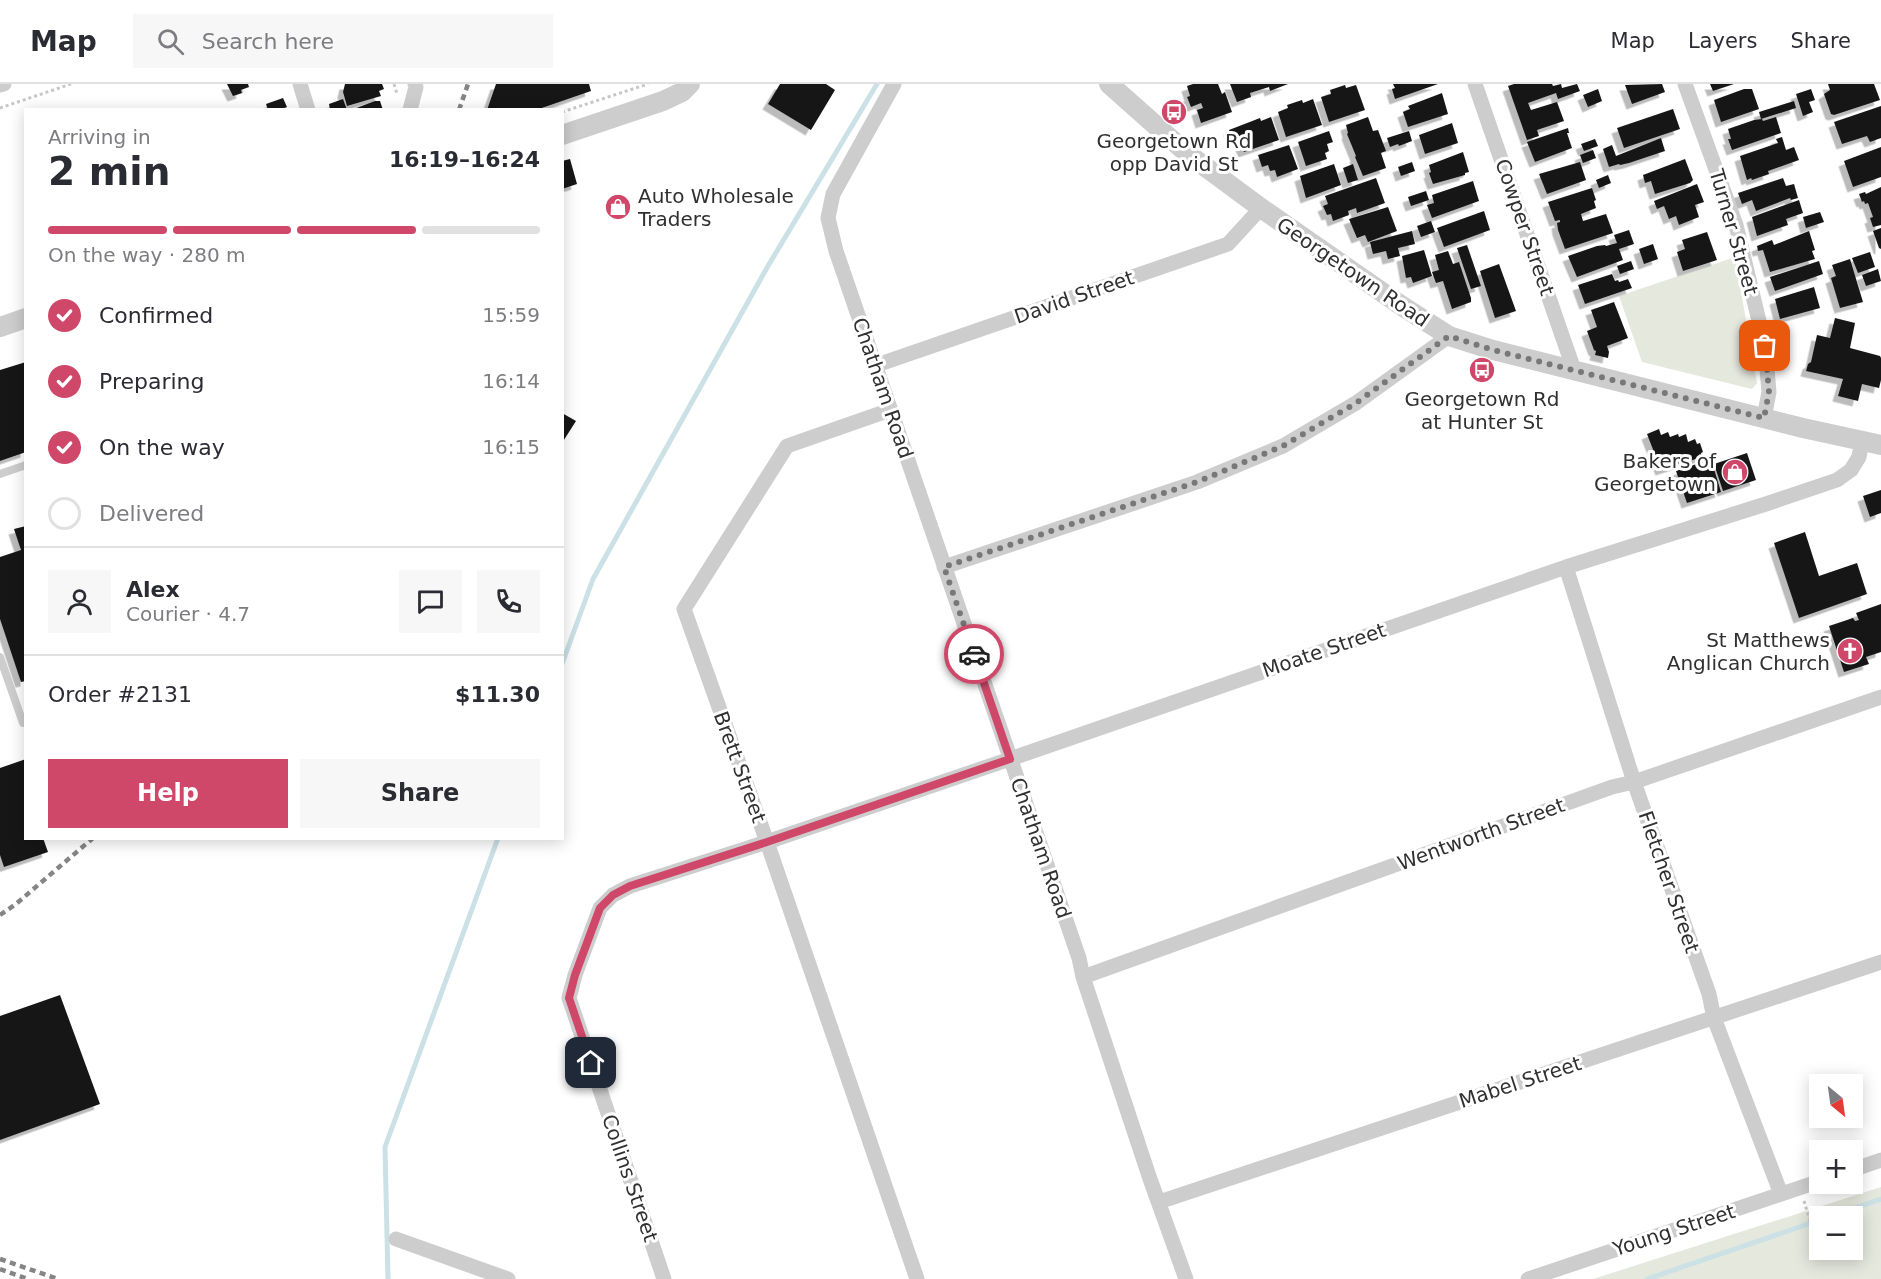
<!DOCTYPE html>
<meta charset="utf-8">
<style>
:root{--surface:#fff;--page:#f7f7f7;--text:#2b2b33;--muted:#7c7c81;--line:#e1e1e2;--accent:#d04869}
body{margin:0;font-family:"DejaVu Sans",sans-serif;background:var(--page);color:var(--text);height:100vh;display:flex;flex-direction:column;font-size:22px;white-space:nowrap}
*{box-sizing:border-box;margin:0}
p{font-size:20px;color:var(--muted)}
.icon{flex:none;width:33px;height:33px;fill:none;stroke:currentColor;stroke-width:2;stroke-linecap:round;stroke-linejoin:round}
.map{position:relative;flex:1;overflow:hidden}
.drawer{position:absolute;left:24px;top:24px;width:540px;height:732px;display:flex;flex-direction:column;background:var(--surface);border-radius:0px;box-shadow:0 3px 15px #0003}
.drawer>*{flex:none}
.needle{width:39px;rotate:151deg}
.fabs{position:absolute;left:1809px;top:990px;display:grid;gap:12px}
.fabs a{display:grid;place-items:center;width:54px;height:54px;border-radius:0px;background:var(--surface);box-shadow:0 3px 15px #0003;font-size:30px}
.pin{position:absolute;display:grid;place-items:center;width:51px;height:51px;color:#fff;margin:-26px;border-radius:12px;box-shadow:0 3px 9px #0006}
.courier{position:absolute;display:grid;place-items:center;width:60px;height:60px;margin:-30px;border:4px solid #d04869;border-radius:50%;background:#fff;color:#222;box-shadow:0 2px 8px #0007}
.head em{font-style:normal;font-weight:700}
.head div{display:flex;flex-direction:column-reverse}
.head{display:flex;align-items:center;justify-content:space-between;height:102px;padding:0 24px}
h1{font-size:39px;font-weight:700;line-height:45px}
.bar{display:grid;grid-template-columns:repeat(4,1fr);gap:9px 6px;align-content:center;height:72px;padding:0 24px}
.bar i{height:8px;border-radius:4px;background:var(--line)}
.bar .selected{background:var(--accent)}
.bar p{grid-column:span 4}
.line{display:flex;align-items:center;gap:15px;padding:0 24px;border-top:2px solid var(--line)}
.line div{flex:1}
.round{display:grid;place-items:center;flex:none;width:63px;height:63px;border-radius:0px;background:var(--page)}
ol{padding:0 24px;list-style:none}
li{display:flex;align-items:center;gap:18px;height:66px}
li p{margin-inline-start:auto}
li .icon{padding:6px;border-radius:50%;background:var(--accent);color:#fff;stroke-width:4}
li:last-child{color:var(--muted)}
li i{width:33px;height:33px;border:3px solid var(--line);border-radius:50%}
.action{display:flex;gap:12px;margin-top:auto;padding:12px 24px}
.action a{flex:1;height:69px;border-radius:0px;background:var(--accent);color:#fff;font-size:24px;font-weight:700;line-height:69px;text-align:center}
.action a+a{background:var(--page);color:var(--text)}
header{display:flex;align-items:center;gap:36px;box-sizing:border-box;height:84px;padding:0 30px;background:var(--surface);border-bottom:2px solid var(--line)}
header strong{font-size:28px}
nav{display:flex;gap:33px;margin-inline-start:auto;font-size:21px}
.search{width:420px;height:54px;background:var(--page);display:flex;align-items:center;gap:15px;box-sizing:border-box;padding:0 21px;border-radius:0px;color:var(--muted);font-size:22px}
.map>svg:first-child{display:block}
</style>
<header>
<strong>Map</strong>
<div class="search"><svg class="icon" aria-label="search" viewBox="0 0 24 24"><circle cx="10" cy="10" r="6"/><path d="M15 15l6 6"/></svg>Search here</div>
<nav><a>Map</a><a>Layers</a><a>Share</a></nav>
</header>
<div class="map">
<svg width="1881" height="1195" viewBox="0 0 1881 1195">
<defs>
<filter id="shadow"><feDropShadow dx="-5.5" dy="5.5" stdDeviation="0" flood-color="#0004"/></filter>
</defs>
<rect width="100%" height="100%" fill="#fff"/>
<path fill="#e5e8dd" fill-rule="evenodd" d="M1735,173L1757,299L1752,305L1642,278L1619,212Z
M1881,1103V1195H1593ZM1820,1132H1852V1166H1820Z"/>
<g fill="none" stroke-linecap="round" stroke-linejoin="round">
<path stroke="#cbe1e6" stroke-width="5" d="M562,580L593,495L768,182L877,0
M1831,1132L1881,1115
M388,1195L385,1063L498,754
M1647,1195L1820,1136"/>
</g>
<path fill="#171717" filter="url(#shadow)" d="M227,0H248L249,3L241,6L242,9L233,12Z
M345,0H382L384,5L379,7L381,12L347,22L343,8Z
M496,0H589L591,7L536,26H487Z
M780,0H826L835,6L811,46L768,20Z
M1193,0H1218L1222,10L1225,8L1232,28L1201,39L1197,26L1203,24L1201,19L1191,23L1187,13L1190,12L1187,2Z
M1230,0H1288L1270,7L1269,3L1250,9L1251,13L1237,18Z
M1393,0H1438L1395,15L1392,5L1395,4Z
M1514,0H1552L1553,2L1561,0L1562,4L1577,0L1580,7L1558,15L1556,9L1528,19L1531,26L1557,18L1564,37L1537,46L1539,52L1527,56L1508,2Z
M1662,0L1665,8L1632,20L1625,1Z
M1710,0H1734L1713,7Z
M1828,0H1874L1880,16L1834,31L1831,30L1824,10L1830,6Z
M1345,1L1346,4L1356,1L1365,26L1329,38L1321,13L1331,10L1330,6Z
M1598,5L1602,17L1588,23L1583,11Z
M1744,5H1752L1759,25L1721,38L1714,16Z
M1811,5L1815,16L1809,18L1813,28L1803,32L1796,10Z
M1442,9L1448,30L1408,43L1403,28L1410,25L1408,22Z
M283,14L287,23L279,26H268L266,20Z
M343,15L347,26H330L329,20Z
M1313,15L1322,41L1286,53L1278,28L1288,24L1287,21L1302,16L1303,19Z
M380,17L383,26H351L375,17Z
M1794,17L1796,24L1761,35L1759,28Z
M1881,22V54L1870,58L1867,52L1842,60L1834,38Z
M1673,25L1680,45L1624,64L1617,44Z
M1271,33L1279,56L1244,68L1239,56L1233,58L1229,46L1260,34L1261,37Z
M1368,33L1373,47L1378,46L1386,67L1381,69L1386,84L1363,92L1355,73L1356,72L1347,50L1348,49L1346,41Z
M1776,33L1781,49L1732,66L1728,55H1731L1728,45L1754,36L1762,35L1763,37Z
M1452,39L1458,59L1425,70L1419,51Z
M1568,44L1569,49H1567L1572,64L1535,78L1527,58Z
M1329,47L1333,58L1327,60L1329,67L1325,69L1327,75L1306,82L1298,58Z
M1409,47L1412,57L1399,62L1398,60L1390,63L1387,54Z
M1782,53L1786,66L1794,63L1799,76L1768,87L1769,90L1752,96L1751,94L1747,96L1740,72L1778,59L1776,55Z
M1661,54L1665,67L1629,79L1620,81L1619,80L1609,83L1603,65L1612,61L1616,72Z
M1595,55L1598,62L1584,67L1581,60Z
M1289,61L1298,85L1277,93L1275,86L1270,87L1268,81L1262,83L1258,71Z
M1881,63V93L1853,103L1844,77Z
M1593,66L1596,74L1583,79L1580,71Z
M1463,68L1469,88L1465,89V91L1433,100L1429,89L1431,88L1429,81Z
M570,75L577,100L562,105V77Z
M1685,75L1693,96L1690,99L1655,110L1651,97L1645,99L1643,91Z
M1412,78L1415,87L1401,92L1398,83Z
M1580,78L1586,96L1547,110L1539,90Z
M1334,80L1341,101L1306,114L1300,92Z
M1353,80L1358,96L1348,99L1343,84Z
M1608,91L1611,99L1599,104L1596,96Z
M1376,94L1385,119L1357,129L1356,124L1348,127L1349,131L1333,137L1331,130L1327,131L1323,122L1328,120L1325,112Z
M1783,94L1786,102L1794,100L1798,114L1791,116L1790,114L1756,127L1752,116L1742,120L1738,109Z
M1473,97L1479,117L1432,134L1427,121L1434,119L1432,111Z
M1697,100L1704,118L1695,121L1699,133L1679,141L1676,132L1669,135L1664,122L1657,125L1654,117Z
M1881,103V141L1873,143L1870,134L1873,133L1868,119L1865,120L1864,117L1862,118L1859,110L1865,108L1866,110Z
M1592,104L1596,116L1594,117L1596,124L1581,130L1583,137L1606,130L1613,149L1565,165L1558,146L1557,139L1560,138V136L1555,137L1548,118Z
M1426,107L1429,116L1411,122L1408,113Z
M1799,116L1803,129L1786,135L1788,141L1757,152L1752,133Z
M1388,123L1397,147L1368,158L1365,151L1357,154L1349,135Z
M1484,127L1490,146L1444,163L1437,144Z
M1820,128L1824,138L1806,144L1803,133Z
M1431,137L1435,148L1421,153L1417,142Z
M1881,144V165L1879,164L1873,147Z
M1629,146L1634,160L1619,165L1623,176L1577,193L1568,172L1597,162L1605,161L1606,162L1617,159L1614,151Z
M1412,147L1415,160L1398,164L1400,172L1388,175L1386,167L1373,170L1370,158Z
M1809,147L1815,166L1812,167L1815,175L1770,188L1763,166L1758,167L1757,162L1772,156L1774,161Z
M1707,148L1717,176L1683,187L1677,168L1685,165L1682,156Z
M1653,160L1658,175L1644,180L1639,165Z
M1467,161L1481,202L1471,205L1457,164Z
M1424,166L1432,192L1413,199L1411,193L1406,194L1402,172Z
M1448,167L1453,180L1459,178L1471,214V218L1452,225L1443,197L1436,199L1432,188L1439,186L1435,171Z
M1870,168L1875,183L1858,189L1852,174Z
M1850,175L1863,218L1840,224L1831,194L1836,192L1832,181Z
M1631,177L1634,185L1620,190L1617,182Z
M1819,177L1823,190L1775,207L1770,193Z
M1499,180L1516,227L1495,234L1480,187Z
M1878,185L1881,197L1866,202L1862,191Z
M1612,190L1615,197L1618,196L1619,198L1628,195L1632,204L1585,220L1578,201Z
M1814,203L1820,224L1780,235L1775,215Z
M1614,218L1628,254L1607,262L1609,268L1608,274L1595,271L1596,267L1594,266L1587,247L1597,243L1591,226Z
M1835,234L1855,239L1850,264L1880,272L1881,274V296L1879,304L1862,300L1858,317L1838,312L1843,295L1806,287L1808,280L1811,278L1817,251L1830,254Z
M26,278V368L0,377V286Z
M562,329L576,337L562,359Z
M1659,345L1661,351L1668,348L1670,353L1678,350L1679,353L1686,350L1688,358L1695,355L1697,360L1700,359L1703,368L1701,369L1702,373L1661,386L1647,350Z
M1747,369L1756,396L1723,407L1714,380Z
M1711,375L1721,408L1687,419L1676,387Z
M1881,406V429L1870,433L1863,412Z
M26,442V597L21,598L0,535V473L21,466L14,445Z
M1805,448L1819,492L1857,479L1867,510L1799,534L1774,459Z
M1881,520V568L1866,573L1869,580L1844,588L1829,542L1853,534L1855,537L1859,536L1856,529Z
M26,675V754H43L48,768L4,783L0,771V684Z
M60,911L100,1020L0,1056V932Z"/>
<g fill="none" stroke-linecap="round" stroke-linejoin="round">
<path stroke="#c7c7c7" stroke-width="3" stroke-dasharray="3 3" stroke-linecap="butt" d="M394,0L397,10
M0,24L71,0
M562,28L648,0
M1804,1117L1814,1150"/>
<path stroke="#cdcdcd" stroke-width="8" d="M0,390L26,381
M0,573L23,639L26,638"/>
<path stroke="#cdcdcd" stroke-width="15" d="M300,0L308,26
M894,0L833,110L828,134L836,167L1079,874L1083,893L1150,1095L1186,1195
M1475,0L1574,286
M1685,0L1736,141L1765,262L1769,308L1764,334
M0,1L4,0
M410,26L416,3L415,0
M874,282L1228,160L1261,124
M890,326L787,362L684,525L767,758L917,1195
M944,483L1197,398L1283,362L1356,319L1449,252
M1566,483L1634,698L1709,910L1714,934L1781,1110
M1083,893L1612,703L1634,698L1881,613
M1852,1086L1881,1076
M1159,1118L1881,878
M396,1155L508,1195
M664,1195L569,914L575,891L600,824L613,811L630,802L767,758L1010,675L1566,483L1769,419L1837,396L1851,386L1859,373L1862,357
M1528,1195L1820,1097"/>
<path stroke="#cdcdcd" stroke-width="20" d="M1109,0L1188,70L1261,124L1402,222L1449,252L1493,266L1803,344L1881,361
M562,51L663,17L682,8L690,0
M0,243L26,234"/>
<path stroke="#858585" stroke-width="4.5" stroke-dasharray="6 4.5" stroke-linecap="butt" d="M459,26L468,0
M0,831L16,820L93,754
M0,1175L58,1195
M0,1185L28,1195"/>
</g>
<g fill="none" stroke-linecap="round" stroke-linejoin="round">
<path stroke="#787878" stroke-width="6" stroke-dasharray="0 10.8" d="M974,570L944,483L1197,398L1283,362L1356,319L1449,252L1493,266L1764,334L1769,308L1765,262"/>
<path stroke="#d04869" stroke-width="8" d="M591,979L569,914L575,891L600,824L613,811L630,802L767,758L1010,675L974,570"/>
</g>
<defs>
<g id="bus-disc" transform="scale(1.35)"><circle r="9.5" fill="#d04869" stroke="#fff"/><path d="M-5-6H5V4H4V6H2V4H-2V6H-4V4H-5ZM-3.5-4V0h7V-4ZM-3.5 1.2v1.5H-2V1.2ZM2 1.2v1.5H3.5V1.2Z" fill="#fff"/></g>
<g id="shop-disc" transform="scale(1.35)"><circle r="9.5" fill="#d04869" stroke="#fff"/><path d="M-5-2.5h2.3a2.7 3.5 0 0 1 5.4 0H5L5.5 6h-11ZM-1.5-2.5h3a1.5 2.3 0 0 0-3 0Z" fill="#fff"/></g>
<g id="church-disc" transform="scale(1.35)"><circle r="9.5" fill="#d04869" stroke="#fff"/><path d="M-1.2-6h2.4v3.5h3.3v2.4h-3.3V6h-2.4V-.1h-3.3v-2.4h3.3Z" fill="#fff"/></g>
</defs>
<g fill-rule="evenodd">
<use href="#bus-disc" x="1174" y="28"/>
<use href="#shop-disc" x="618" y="123"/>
<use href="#bus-disc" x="1482" y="286"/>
<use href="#shop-disc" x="1735" y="388"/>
<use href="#church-disc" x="1850" y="567"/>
</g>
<g text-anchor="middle" stroke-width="6" stroke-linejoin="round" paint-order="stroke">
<g font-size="20" fill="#303030" stroke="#fff">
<text x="1174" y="64">Georgetown Rd<tspan x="1174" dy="23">opp David St</tspan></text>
<text x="638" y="119" text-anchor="start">Auto Wholesale<tspan x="638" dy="23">Traders</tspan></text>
<text x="1482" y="322">Georgetown Rd<tspan x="1482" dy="23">at Hunter St</tspan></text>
<text x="1716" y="384" text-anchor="end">Bakers of<tspan x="1716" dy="23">Georgetown</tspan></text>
<text x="1830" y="563" text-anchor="end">St Matthews<tspan x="1830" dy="23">Anglican Church</tspan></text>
</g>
<g font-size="20" fill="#303030" stroke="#fff">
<text transform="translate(1525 143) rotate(71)" y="7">Cowper Street</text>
<text transform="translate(1734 148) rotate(74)" y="7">Turner Street</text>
<text transform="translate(1353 188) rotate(34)" y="7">Georgetown Road</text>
<text transform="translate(1074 213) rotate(-19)" y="7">David Street</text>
<text transform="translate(883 304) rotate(71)" y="7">Chatham Road</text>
<text transform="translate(1324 566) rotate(-19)" y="7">Moate Street</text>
<text transform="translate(740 683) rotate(70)" y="7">Brett Street</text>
<text transform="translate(1481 750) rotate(-20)" y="7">Wentworth Street</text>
<text transform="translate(1041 764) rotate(71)" y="7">Chatham Road</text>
<text transform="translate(1669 798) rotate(71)" y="7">Fletcher Street</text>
<text transform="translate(1520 998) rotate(-18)" y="7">Mabel Street</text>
<text transform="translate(630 1094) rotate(71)" y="7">Collins Street</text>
<text transform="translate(1674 1146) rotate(-18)" y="7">Young Street</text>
</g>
</g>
</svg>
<div class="fabs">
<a><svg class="needle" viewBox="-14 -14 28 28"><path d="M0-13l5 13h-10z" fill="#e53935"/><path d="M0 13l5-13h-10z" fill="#7c7c81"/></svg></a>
<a>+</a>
<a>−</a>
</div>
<div class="pin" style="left:1765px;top:262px;background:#ea580c"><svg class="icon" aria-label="bag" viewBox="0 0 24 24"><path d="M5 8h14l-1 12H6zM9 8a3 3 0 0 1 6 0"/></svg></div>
<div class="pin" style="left:591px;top:979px;background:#1f2937"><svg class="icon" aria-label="home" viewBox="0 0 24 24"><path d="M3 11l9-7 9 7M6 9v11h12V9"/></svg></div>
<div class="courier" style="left:974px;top:570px"><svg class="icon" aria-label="car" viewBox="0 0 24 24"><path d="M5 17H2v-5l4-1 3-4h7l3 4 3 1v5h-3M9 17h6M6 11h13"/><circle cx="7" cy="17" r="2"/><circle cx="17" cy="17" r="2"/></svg></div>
<section class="drawer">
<div class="head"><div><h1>2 min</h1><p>Arriving in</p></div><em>16:19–16:24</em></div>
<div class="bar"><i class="selected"></i><i class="selected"></i><i class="selected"></i><i></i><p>On the way · 280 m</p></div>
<ol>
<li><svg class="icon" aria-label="check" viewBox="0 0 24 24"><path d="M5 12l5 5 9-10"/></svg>Confirmed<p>15:59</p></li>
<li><svg class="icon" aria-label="check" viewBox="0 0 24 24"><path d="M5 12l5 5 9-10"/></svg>Preparing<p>16:14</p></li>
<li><svg class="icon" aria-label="check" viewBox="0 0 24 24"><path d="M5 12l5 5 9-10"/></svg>On the way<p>16:15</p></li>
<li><i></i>Delivered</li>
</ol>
<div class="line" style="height:108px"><a class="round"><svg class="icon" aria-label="person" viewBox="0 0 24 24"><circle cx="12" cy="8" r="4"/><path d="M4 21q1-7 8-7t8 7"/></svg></a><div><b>Alex</b><p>Courier · 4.7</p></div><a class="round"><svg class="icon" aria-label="chat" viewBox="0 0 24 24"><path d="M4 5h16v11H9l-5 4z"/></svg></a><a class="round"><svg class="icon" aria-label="phone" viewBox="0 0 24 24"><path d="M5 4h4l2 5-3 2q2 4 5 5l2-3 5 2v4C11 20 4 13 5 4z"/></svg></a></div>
<div class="line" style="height:78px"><div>Order #2131</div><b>$11.30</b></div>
<div class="action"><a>Help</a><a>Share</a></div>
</section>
</div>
